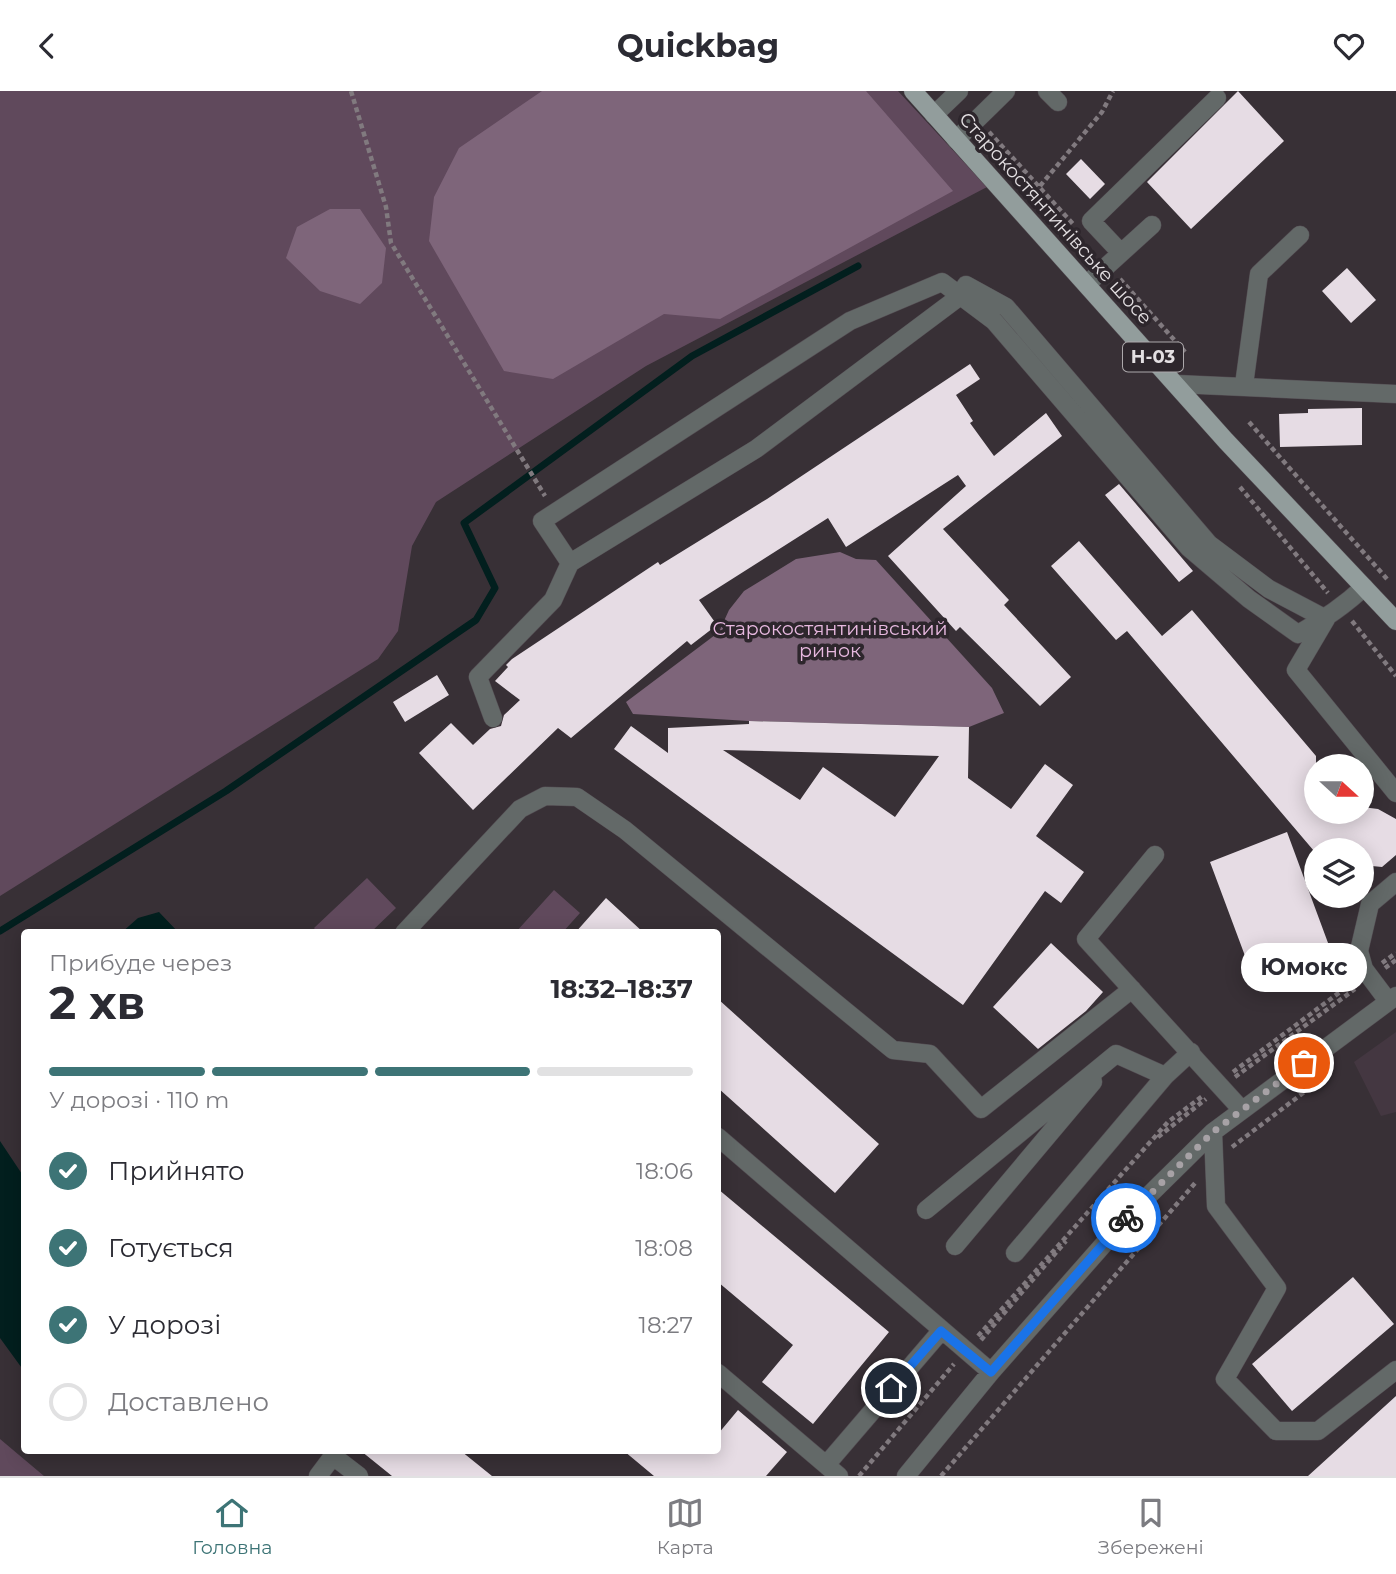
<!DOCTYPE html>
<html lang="uk">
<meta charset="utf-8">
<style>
:root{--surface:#fff;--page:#f2f2f3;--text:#2b2b33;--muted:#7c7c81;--line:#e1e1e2;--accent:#3d7476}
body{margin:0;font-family:Montserrat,sans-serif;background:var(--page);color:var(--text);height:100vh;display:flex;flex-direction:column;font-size:26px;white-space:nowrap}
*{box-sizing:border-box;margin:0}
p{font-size:23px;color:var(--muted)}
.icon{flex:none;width:38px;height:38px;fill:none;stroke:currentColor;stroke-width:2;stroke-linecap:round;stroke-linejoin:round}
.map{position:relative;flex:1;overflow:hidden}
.sheet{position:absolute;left:21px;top:838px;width:700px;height:525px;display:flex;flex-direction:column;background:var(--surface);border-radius:7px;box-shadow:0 4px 18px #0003}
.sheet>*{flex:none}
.needle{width:46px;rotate:111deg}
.buttons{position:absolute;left:1304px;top:663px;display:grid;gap:14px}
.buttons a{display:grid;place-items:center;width:70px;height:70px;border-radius:50%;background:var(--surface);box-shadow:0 4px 18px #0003;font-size:35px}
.pin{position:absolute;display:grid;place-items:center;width:60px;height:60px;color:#fff;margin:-30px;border:4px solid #fff;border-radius:50%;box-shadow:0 2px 7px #0007}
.courier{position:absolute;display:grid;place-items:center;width:70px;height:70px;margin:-35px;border:5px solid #1a73e8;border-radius:50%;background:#fff;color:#222;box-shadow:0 2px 9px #0007}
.bubble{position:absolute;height:49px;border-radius:24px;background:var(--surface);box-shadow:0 4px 18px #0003;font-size:23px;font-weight:700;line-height:49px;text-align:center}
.head em{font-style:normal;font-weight:700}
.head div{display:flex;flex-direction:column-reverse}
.head{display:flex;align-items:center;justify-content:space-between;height:119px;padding:0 28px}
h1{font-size:46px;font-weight:700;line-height:52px}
.bar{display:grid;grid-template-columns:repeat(4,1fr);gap:10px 7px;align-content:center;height:84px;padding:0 28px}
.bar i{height:9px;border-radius:5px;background:var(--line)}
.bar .on{background:var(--accent)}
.bar p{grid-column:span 4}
ol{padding:0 28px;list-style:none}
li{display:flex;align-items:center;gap:21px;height:77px}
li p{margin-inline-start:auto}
li .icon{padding:7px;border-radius:50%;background:var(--accent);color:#fff;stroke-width:4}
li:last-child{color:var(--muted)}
li i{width:38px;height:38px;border:4px solid var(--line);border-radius:50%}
header{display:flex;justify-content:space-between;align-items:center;height:91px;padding:0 28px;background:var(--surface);font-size:32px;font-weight:700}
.menu{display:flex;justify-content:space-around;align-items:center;height:98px;border-top:2px solid var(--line);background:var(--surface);font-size:19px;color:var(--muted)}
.menu a{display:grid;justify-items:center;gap:4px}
.menu .on{color:var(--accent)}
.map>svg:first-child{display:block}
</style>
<header><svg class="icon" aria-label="back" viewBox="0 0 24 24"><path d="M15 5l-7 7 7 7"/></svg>Quickbag<svg class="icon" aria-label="heart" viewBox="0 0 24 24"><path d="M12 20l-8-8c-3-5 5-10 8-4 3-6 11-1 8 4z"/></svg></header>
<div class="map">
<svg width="1396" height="1385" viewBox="0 0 1396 1385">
<rect width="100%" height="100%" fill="#383036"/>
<path fill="#443741" d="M1396,941V1021L1381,1025L1354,971Z"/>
<path fill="#60495c" d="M0,0H898L987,96L646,275L436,411L412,455L398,540L378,568L0,805Z
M367,787L396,817L370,842H318L314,837Z
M554,799L580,822L562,842H515Z
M0,1348L44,1385H0Z"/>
<path fill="#7e657a" d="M542,0H866L953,100L720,228L664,223L553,288L504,280L429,150L434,106L459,57Z
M330,118H360L386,157L382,192L360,213L320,200L286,167L297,136Z
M840,461L856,468L876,469L992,597L1004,622L969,636L749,630L633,623L626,611L719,541L729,519L744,500L796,468Z"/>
<path fill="#021f1e" d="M159,821L179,842H121L138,827Z
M0,1050L24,1086V1280L0,1247Z"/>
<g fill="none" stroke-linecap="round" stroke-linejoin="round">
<path stroke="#021f1e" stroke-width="7" d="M0,840L226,700L476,529L495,497L464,432L692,265L858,175"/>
</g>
<path fill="#e6dce4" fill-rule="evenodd" d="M1238,0L1284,50L1191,138L1147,91Z
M1081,68L1105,93L1090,108L1066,83Z
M1347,177L1376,209L1351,232L1322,200Z
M970,273L980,288L956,304L973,330L970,332L994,365L1046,322L1062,345L943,438L1009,509L1004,514L1071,586L1040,615L960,536L956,540L888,465L966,395L958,384L846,456L828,427L699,509L717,534L691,554L687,550L571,647L558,637L473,719L419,662L451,632L473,654L490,638L501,635L504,624L520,609L495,590L508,576L506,574L512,568L658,471L660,474L767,408Z
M1362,317V354L1280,356L1279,323L1308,322V318Z
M1119,393L1193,480L1179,491L1105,404Z
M1079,450L1162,545L1192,519L1316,665V721H1362V716L1378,718L1396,728V764L1382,776L1362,774V760H1314L1127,540L1116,549L1051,475Z
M437,584L449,604L405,631L393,611Z
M749,630L969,636L968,687L1011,718L1045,673L1073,694L1036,745L1084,781L1061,812L1045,800L963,914L614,658L631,635L668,662V637L749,633ZM723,659L840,662L939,665L895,726L823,676L800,709Z
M1287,741L1331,860L1254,889L1210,771Z
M606,807L644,842H575Z
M1051,852L1103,901L1086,920L1038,958L993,916Z
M718,908L879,1053L835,1102L718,997Z
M718,1098L889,1241L813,1333L762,1291L793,1254L718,1191Z
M1353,1186L1394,1233L1292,1320L1252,1273Z
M1396,1305V1385H1308Z
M738,1319L787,1361L766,1385H654L624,1360H718V1343Z
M361,1360H461L492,1385H392Z"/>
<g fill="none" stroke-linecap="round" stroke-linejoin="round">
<g stroke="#534c52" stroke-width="19">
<path id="minor" d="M1047,0L1058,11
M934,24L959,0
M956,49L1006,0
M1121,162L1091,130L1217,7
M1087,193L1152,134
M1177,293L1396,303
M1244,294L1259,183L1300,144
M1326,528L1269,498L1209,453L1006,216L966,194L959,206L756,358L570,472L542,430L850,230L942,191L994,230L1189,457L1249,508L1298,543C1323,529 1343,516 1364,496
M1326,528L1296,579L1396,702
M493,627L478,586L553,509L570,472
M1155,764L1086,848L1241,1018
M404,842L520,718L545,705L577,706L625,739L893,959L930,963L981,1018L1132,898
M1388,910L1364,878L1359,860L1370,813L1396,791
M1213,1041L1216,1115L1277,1197L1225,1288L1276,1340H1318L1396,1279
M718,1046L991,1281
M926,1119L1116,963L1165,985L1191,961
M955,1155L1093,991
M1015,1162L1165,985
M718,1282L839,1385
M826,1374L941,1240
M318,1385L333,1365L359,1385
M906,1385L991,1281L1133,1120L1213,1041L1396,905"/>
</g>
<g stroke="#534c52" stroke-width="19">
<path id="major" d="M913,0L1226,350L1396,530"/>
</g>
<path stroke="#817a7f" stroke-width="4.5" stroke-dasharray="5 3.5" stroke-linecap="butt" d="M351,0L386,116L391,152L545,405
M989,41L1073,133
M1040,95L1102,21L1113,0
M1120,188L1185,261
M1249,331L1387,488
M1240,396L1328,502
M1352,530L1396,585
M1382,872L1396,862
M1385,877L1396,869
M1233,981L1352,892
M1235,986L1355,898
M1158,1046L1206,1008
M1232,1056L1328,983
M978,1245L1168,1031L1204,1004
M981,1249L1066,1150
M859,1385L954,1273
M941,1385L1196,1091"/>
<use href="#minor" stroke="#636968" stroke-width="18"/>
<use href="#major" stroke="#929d9c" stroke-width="18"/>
</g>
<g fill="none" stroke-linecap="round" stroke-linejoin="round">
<path stroke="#a7a2a6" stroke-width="7" stroke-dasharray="0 12.6" d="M1126,1127L1213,1041L1304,972"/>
<path stroke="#1a73e8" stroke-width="9" d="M891,1297L941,1240L991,1281L1126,1127"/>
</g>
<g text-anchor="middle" stroke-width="7" stroke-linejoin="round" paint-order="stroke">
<rect fill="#2d262c" stroke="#aca8ab" stroke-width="2" x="1123" y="251.5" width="60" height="29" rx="5"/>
<g font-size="18" font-weight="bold" fill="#e3dfe2">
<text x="1153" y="272">Н-03</text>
</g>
<g font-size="19" fill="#e3dfe2" stroke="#2d262c">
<text transform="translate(1056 127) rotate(48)" y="7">Старокостянтинівське шосе</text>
</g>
<g font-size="19" fill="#e8b9e0" stroke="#2d262c">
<text x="830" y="544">Старокостянтинівський<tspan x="830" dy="22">ринок</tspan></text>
</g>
</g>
</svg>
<div class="buttons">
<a><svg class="needle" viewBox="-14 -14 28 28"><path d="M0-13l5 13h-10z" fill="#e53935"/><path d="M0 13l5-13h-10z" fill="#7c7c81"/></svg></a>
<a><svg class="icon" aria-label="layers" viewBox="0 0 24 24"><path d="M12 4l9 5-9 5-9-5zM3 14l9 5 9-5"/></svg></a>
</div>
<div class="pin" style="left:1304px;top:972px;background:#ea580c"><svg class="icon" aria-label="bag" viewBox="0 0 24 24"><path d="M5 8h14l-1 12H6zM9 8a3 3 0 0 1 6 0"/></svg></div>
<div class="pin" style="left:891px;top:1297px;background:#1f2937"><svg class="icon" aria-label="home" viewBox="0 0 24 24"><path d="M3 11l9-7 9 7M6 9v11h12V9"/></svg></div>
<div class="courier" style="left:1126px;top:1127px"><svg class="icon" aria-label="bike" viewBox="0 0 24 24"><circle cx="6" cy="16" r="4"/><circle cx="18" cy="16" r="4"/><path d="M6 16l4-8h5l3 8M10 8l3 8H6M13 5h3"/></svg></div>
<div class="bubble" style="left:1241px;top:852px;width:126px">Юмокс</div>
<section class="sheet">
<div class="head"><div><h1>2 хв</h1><p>Прибуде через</p></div><em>18:32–18:37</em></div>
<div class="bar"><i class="on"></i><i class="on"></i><i class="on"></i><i></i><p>У дорозі · 110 m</p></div>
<ol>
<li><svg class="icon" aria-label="check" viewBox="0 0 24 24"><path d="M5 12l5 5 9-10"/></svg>Прийнято<p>18:06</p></li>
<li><svg class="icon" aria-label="check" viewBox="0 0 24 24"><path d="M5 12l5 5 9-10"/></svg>Готується<p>18:08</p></li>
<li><svg class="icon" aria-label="check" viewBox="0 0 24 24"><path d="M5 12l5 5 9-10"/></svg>У дорозі<p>18:27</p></li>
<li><i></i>Доставлено</li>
</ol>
</section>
</div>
<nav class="menu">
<a class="on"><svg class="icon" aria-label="home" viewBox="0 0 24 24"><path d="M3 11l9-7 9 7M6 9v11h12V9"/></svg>Головна</a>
<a><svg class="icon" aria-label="map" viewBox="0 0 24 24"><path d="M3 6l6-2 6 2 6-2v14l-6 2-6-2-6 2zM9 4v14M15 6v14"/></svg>Карта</a>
<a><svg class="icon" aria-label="saved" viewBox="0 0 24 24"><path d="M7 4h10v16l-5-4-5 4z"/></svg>Збережені</a>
</nav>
